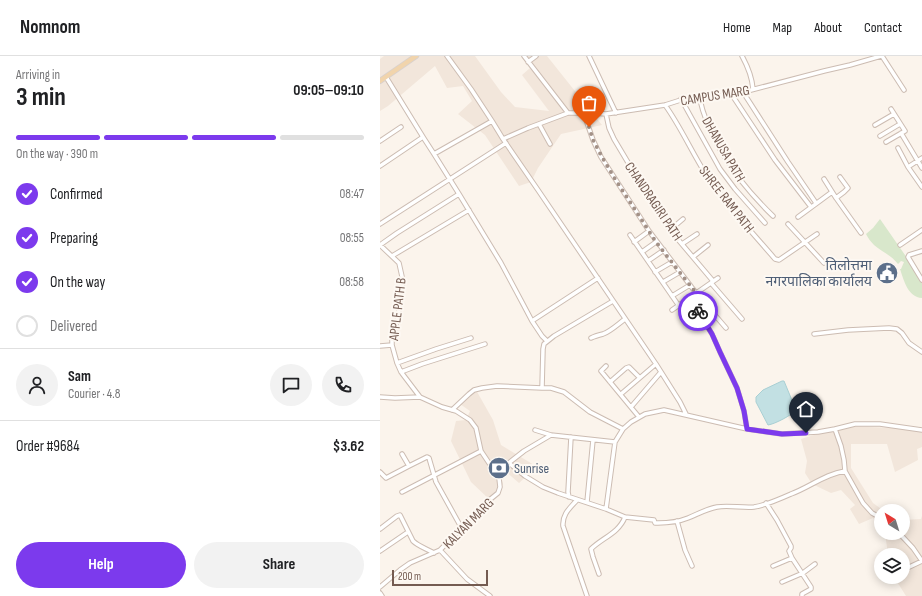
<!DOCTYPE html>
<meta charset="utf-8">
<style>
:root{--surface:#fff;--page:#f2f2f2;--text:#202124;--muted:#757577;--line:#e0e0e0;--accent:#7c3aed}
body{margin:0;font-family:"Sofia Sans Condensed","Noto Sans Devanagari",sans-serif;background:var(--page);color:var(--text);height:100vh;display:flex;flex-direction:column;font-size:15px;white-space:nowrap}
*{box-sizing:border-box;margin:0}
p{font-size:13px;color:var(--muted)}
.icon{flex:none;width:22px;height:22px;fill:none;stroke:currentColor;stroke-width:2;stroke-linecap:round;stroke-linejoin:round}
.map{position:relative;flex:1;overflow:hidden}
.side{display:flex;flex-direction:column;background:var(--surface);width:380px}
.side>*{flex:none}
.needle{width:26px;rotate:322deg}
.tools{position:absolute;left:494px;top:448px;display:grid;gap:8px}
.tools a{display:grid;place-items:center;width:36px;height:36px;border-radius:50%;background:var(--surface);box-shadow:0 2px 10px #0003;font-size:20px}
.scale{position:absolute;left:12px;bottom:10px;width:96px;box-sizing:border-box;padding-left:4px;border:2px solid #745b51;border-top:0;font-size:11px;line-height:14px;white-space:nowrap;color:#745b51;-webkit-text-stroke:3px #fdf8f2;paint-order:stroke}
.pin{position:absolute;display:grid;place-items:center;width:34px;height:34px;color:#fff;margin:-41px -17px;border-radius:50% 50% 50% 0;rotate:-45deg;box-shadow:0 0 4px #0007}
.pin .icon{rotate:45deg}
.courier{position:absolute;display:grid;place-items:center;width:40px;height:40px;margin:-20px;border:3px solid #7c3aed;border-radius:50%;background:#fff;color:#222;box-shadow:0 1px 5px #0007}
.summary em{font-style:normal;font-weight:700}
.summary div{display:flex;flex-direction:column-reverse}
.summary{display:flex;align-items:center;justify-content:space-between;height:68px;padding:0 16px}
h1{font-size:26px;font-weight:700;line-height:30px}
.bar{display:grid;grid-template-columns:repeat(4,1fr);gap:6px 4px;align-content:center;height:48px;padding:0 16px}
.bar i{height:5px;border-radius:3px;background:var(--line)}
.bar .selected{background:var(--accent)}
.bar p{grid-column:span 4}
.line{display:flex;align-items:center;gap:10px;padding:0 16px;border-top:1px solid var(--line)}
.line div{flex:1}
.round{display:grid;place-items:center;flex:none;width:42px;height:42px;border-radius:21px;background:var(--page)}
ol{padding:0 16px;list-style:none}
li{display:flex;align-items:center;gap:12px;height:44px}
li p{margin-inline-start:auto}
li .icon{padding:4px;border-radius:50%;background:var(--accent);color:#fff;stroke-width:4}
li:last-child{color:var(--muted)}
li i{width:22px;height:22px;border:2px solid var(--line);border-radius:50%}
.action{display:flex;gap:8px;margin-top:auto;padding:8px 16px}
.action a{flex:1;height:46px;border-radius:24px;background:var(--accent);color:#fff;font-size:16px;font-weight:700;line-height:46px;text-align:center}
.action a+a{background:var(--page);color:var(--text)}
header{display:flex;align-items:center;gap:24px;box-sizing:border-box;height:56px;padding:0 20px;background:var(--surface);border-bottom:1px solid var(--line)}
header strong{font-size:19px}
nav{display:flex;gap:22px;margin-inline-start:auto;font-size:14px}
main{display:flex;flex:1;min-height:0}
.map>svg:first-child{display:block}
</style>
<header>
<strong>Nomnom</strong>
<nav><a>Home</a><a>Map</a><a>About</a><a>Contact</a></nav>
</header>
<main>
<section class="side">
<div class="summary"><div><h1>3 min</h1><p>Arriving in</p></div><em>09:05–09:10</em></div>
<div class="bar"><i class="selected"></i><i class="selected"></i><i class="selected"></i><i></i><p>On the way · 390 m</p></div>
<ol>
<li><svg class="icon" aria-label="check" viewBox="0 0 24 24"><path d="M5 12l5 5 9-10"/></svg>Confirmed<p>08:47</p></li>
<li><svg class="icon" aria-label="check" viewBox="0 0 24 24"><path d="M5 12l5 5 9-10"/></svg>Preparing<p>08:55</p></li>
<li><svg class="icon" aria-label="check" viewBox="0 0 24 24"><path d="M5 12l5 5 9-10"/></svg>On the way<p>08:58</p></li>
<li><i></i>Delivered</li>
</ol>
<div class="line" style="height:72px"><a class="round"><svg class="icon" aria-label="person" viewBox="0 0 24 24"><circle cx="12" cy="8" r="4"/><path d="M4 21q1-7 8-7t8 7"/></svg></a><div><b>Sam</b><p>Courier · 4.8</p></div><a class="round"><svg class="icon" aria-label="chat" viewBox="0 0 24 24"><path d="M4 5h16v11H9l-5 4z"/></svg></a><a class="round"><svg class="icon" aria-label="phone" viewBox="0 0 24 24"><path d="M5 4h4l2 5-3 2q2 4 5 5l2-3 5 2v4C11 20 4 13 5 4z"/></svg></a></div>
<div class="line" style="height:52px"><div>Order #9684</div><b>$3.62</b></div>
<div class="action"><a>Help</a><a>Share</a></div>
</section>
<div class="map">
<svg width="542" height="540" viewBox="0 0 542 540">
<rect width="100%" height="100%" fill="#fbf4ec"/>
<path fill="#f2e6db" d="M4,0H95L121,36L135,51L169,55L142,19L150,12L141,0H167L222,69L181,78L158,112L151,126L139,130L105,79L78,58L92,45L83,30L67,32L55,10L8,50L0,55V3Z
M96,334L113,364L121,389L154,409L150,417L139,427L123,413L120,417L123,428L110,444L91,426L71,385L76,365L86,364L90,355L80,348Z
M463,370L542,373V391L537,393L538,404L515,416L507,388H471V412L493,447L504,455H501V471L493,462L479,468L470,453L475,449L461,434L451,437L432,428L425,417L427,405L421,383Z
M542,460V540H526L514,521H523V499H508L505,477H523V464L541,463Z"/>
<path fill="#d8e7cb" d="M500,163L525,199L542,226V242C528,241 524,225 520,213H521L524,206L521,205L518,208C511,199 502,196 494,189C491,186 488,182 486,178L493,172Z"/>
<path fill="#c2e0e3" stroke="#a9cfd3" d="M402,325H404L416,354C412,359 395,368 388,369L376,346V341L383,334Z"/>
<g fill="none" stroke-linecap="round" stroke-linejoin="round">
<g stroke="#ccbcb2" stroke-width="5.5">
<path id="minor" d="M67,0L91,33L112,65L123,83L158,134L276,308L300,346L306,358
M144,0L188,57
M209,0L236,57
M362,0C368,11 372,21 373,33
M502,0L524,34
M148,6L156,0
M6,21L43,81
M363,36L408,106L436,147
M352,39L395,104L431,151
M319,40C329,86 360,128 393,160
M301,43L340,113L355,133L385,167
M285,49C301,71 312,97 327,120C347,150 372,176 395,203L399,204L437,178
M204,58L213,84L221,101L269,175L316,237L346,272
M226,58L229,72L234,83L271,145L290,174L333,225
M159,68L170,88
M495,69L514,58
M521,77L542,112
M500,80L520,68
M123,83L148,72L188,57H213L226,58L285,49L307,42L319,40L352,39L425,20L444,15L470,9L501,0
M0,85L21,71
M506,86L525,75L511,53
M518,92L528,111
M542,102L528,111L542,131
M0,110L43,81L54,98L112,65
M444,123L456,142L481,177
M79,138L121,207L143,248L152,265L162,280L167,285
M456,142L464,136L468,132L460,121
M418,161L452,136
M0,168L126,87
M408,168L444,207
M290,174L303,163
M250,179L299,250
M254,186L269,175
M302,188L317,178
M0,189L19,207L23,225L18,261L12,283V289L17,307L21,316L40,341
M0,189L17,177L79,138L54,98
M520,189L542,174
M542,195L529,199L528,201L542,224
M262,196L276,186
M12,200L89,154
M313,201L328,189
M268,205L284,194
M275,216L292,206
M283,226L300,216
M331,227L362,263
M292,240L310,229
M310,242L332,278L340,296L357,332L364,355L367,373
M233,245L174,280L164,288L163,293L162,332H171L184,336L210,356L243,373
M292,254L338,222
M152,265L218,222
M434,278L468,274L509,272L517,273L522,277L529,287L542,296
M211,282C215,280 219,279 223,278C231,275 238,268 245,263
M0,290L12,289
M17,307L56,293L91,282
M226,310L221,315L259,361
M21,316L42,308L105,288
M230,326L246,312L249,311L259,321
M241,338L276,308
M0,341L15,342L40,341L62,351L76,355L90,364L96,372L101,395L119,422L120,431L118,437L102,450L88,464L77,477L60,494L87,523L110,540
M251,351L281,316
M72,354L89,338L94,334L102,332L117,330L162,332
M455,373L475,368H500L542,374
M155,374L171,379
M22,398L29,410L47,401L49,402L56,426L81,471
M129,407L145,420L163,431L178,437L226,453L245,461L274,464L275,467H278C288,467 298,466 308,462C318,458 326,453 337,451C348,449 362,452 374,451C383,450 402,442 411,438C430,431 445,418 465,415
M0,416L6,422L29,410
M116,417L144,395L171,379L235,386L243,373L251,366L265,358L284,354L367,373L402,378L438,376L455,373L461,390L464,404L465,415L483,447L492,457L501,462
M22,436L101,395
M189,441L188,436L191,381
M197,444C190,452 182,458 183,470L207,540
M207,446L213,384
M386,447L397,464L411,490V492L409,495L412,502L431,531V533L422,538V540
M226,453L235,386
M297,465L305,494L312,510
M0,473L17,460L20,459L33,485C38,490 47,493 54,497
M519,477L533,492L542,505
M0,495L28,476
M393,510L412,502
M523,514L542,505
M219,518L213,501L211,493C222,482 239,477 245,461
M402,526L423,517L435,508
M0,531L20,514L30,507L60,494
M0,537L2,540"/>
</g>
<g stroke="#d8d1ce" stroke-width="6">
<path id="major" d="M0,25L36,0"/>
</g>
<use href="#minor" stroke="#fff" stroke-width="3.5"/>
<use href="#major" stroke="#f1d4ac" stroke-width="4.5"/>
</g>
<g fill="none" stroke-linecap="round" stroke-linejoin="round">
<path stroke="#a39187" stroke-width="4" stroke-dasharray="0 7.2" d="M209,71L213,84L222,101L235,123L276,186L316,237L310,242L318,255"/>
<path stroke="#7c3aed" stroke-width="5" d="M318,255L332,278L340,296L357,332L364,355L367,373L402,378L426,377"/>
</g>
<defs>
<g id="civic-disc" transform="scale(1.15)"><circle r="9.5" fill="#5c6f8a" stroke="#fdf8f2"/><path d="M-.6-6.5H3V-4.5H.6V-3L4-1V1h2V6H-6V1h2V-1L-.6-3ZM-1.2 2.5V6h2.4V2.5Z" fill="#fff"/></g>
<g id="bank-disc" transform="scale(1.15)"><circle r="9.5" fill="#5c6f8a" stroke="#fdf8f2"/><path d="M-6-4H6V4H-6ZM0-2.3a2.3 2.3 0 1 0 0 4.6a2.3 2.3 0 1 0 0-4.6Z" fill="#fff"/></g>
</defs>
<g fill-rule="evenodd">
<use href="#civic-disc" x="507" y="217"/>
<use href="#bank-disc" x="119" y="412"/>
</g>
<g text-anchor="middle" stroke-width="4" stroke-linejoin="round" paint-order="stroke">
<g font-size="14" fill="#745b51" stroke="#fdf8f2">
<text transform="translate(335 39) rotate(-9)" y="5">CAMPUS MARG</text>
<text transform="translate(344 93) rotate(60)" y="5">DHANUSA PATH</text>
<text transform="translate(347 143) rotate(52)" y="5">SHREE RAM PATH</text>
<text transform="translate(274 145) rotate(56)" y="5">CHANDRAGIRI PATH</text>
<text transform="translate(17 253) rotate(-83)" y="5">APPLE PATH B</text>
<text transform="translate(88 467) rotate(-45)" y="5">KALYAN MARG</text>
</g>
<g font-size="14" fill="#4e5e75" stroke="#fdf8f2" text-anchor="end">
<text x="492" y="214">तिलोत्तमा<tspan x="492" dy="16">नगरपालिका कार्यालय</tspan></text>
<text x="134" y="417" text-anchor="start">Sunrise</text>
</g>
</g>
</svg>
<div class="tools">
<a><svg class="needle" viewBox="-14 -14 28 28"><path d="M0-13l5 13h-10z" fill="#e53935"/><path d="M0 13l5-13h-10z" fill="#757577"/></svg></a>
<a><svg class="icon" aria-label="layers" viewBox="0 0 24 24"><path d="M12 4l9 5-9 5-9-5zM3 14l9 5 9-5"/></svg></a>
</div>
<div class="scale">200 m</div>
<div class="pin" style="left:209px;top:71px;background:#ea580c"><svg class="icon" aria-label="bag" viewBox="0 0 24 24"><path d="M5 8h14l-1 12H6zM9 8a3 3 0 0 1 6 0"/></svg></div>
<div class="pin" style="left:426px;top:377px;background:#1f2937"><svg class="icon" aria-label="home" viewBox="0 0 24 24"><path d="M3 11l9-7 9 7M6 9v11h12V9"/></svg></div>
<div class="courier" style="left:318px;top:255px"><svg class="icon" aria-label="bike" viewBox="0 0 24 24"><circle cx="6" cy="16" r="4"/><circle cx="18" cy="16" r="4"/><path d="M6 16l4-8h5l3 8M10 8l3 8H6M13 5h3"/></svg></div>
</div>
</main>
